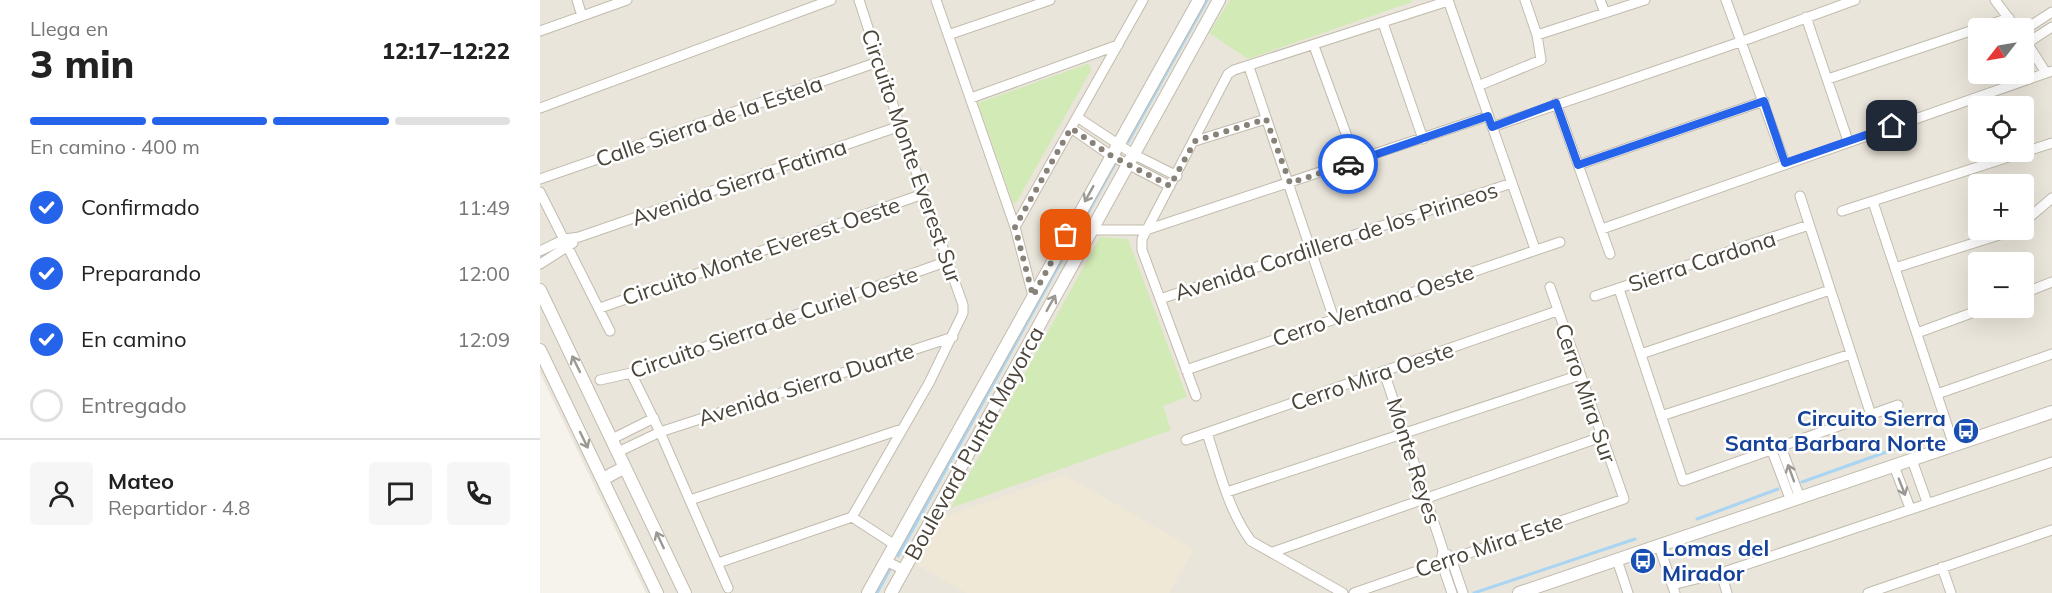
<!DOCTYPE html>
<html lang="es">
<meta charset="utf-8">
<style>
:root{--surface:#fff;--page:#f6f6f6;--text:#222;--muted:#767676;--line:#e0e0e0;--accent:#2563eb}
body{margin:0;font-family:Mulish,sans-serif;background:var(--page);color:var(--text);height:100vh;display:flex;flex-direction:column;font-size:22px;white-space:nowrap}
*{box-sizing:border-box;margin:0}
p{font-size:20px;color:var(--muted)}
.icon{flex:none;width:33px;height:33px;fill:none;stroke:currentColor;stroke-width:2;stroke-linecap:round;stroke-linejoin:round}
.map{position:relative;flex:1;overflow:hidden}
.drawer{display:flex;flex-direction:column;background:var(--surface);width:540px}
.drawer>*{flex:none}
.needle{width:39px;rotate:239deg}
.tools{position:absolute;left:1428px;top:18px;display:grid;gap:12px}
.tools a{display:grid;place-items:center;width:66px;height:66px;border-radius:6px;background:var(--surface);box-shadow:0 6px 24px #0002;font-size:30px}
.pin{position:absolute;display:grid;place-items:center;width:51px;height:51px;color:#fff;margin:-26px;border-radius:12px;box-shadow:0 3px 9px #0006}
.courier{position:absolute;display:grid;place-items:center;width:60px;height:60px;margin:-30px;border:4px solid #2563eb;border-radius:50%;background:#fff;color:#222;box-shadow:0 2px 8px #0007}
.overview em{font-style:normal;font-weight:800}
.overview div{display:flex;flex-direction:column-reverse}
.overview{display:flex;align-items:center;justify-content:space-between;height:102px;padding:0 30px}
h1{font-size:39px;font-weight:800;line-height:45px}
.bar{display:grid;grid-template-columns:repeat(4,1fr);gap:9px 6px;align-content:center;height:72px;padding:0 30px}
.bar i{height:8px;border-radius:4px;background:var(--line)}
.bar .selected{background:var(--accent)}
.bar p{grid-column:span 4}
.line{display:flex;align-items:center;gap:15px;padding:0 30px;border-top:2px solid var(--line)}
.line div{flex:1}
.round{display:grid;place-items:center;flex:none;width:63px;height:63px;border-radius:6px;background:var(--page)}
ol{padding:0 30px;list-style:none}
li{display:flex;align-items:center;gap:18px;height:66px}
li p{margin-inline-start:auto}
li .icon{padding:6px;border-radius:50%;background:var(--accent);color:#fff;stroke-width:4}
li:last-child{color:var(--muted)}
li i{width:33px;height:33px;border:3px solid var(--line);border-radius:50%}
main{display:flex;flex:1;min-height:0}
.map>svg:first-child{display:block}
</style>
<main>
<section class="drawer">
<div class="overview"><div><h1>3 min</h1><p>Llega en</p></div><em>12:17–12:22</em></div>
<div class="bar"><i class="selected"></i><i class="selected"></i><i class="selected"></i><i></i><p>En camino · 400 m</p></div>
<ol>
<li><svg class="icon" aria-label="check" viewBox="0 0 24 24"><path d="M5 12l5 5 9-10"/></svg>Confirmado<p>11:49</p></li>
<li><svg class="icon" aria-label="check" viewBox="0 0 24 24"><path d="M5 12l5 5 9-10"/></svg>Preparando<p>12:00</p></li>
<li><svg class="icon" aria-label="check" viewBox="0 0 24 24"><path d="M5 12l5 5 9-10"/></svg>En camino<p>12:09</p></li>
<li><i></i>Entregado</li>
</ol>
<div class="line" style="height:108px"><a class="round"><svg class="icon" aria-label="person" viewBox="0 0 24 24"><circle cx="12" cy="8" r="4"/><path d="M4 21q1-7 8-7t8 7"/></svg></a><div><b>Mateo</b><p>Repartidor · 4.8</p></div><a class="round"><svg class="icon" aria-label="chat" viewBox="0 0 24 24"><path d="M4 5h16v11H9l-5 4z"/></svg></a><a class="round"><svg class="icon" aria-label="phone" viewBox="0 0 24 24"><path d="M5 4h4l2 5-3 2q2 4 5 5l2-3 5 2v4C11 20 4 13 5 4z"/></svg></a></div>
</section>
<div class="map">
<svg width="1512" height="593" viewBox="0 0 1512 593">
<rect width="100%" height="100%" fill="#f6f3ec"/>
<path fill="#eae5da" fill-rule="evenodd" d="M0,0H1512V593H106L0,373ZM1438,28H1484V74H1438ZM1438,106H1484V152H1438ZM1438,184H1484V230H1438ZM1438,262H1484V308H1438Z"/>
<path fill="#efe8d6" d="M525,475L654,549L629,593H427L377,565L404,517Z"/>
<path fill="#d2eab5" d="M690,0H872V2L708,59L669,33Z
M547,64L550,65L551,70L476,203H473L438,103Z
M560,237L588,239L647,397L623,406L631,430L411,508Z"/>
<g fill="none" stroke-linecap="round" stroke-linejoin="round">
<path stroke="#a9d4f2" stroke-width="3" d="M588,142L667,0
M1262,482L1377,441
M1157,519L1238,489
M358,556L576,162
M337,593L350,569
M934,593L1095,539"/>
<g stroke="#c2bbae" stroke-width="11">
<path id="minor" d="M37,0L42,16
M319,0L360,126L423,305V313L389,383L312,517L355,545
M396,0L475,227L493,296
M908,0L995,249
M1060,0L1065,13
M1186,0L1245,163
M1455,0L1476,28
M1266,17L1308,141
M843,23L883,139
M1484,30L1512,12
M0,31L87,0
M408,35L510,0
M997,35L1105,0
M1484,38L1506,73
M1487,43L1512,27
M774,46L816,161
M709,67L794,319
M1288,79L1469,18
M938,86L1001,60L997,35L985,0
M431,98L578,45
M1016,103L1070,254
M0,108L291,0
M537,117L593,154L637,176
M952,127L1200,42L1315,0
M531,128L570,155L630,186
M655,141L726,119
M1038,165L1224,101
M0,179L338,62
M0,192L70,331
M1260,196L1331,415
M1333,202L1414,446
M1302,211L1512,143
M1484,222L1512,198
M475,227L603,0
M1062,229L1512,71
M552,230H606L948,116
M0,251L25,239L39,237L360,126
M0,264L33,243
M1355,268L1475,230
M1079,289L1143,481L1358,405
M1484,293L1512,282
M1055,296L1269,225
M620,299L972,183
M60,308L383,194
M1377,333L1445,308
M1101,354L1290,290
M646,370L1020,242
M844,372L903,550L901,561L912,593
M91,373L120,432L188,588
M60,380L91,373L408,261
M1397,394L1512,354
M656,396L602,250V239L688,74L694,70L908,1
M1121,416L1311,354
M667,433C679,469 688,510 711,541L803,593
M72,439L114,418
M646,440L1017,311
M1241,447L1260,498
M1232,451L1251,501
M78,452L120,432L413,337
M1372,460L1387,502
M1354,466L1370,508
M687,492L1040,375
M150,500L362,429
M1119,546L1135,593
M733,552L1061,437
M907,554L911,558L923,593
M1077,560L1088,593
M346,561L364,570
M178,563L312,517
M1402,567L1411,593
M1181,573L1187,593
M1132,585L1181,573L1512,462
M814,593L1084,499L1010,287
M1328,593L1512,530"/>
</g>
<g stroke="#c2bbae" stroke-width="14">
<path id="tertiary" d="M0,290L145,593
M0,350L117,593
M63,479L85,467
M328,593L659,0
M351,593L679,0
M979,593L1512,412"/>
</g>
<use href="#minor" stroke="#fff" stroke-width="9"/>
<use href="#tertiary" stroke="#fff" stroke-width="12"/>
</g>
<defs><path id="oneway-shaft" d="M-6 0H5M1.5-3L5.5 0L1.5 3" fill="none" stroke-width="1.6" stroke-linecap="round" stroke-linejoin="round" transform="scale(1.5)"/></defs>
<g stroke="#9c9892">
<use href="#oneway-shaft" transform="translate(549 194) rotate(119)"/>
<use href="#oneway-shaft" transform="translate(511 303) rotate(-61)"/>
<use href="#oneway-shaft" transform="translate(36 364) rotate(-116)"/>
<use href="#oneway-shaft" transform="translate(44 440) rotate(64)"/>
<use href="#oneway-shaft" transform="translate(1251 473) rotate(-110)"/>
<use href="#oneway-shaft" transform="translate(1362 487) rotate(69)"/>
<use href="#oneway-shaft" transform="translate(120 540) rotate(-115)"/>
</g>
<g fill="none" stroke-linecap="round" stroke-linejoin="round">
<path stroke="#878178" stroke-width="6" stroke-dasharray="0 10.8" d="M526,235L493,296L475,227L531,128L570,155L630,186L655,141L726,119L750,183L808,164"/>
<path stroke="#2563eb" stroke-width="8" d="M808,164L948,116L952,127L1016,103L1038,165L1224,101L1245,163L1352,126"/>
</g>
<defs>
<g id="bus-disc" transform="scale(1.35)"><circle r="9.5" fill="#1a4fb4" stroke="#fff"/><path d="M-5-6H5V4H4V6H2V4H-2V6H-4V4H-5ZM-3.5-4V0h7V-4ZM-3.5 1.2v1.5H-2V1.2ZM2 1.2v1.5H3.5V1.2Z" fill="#fff"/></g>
</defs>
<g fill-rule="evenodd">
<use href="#bus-disc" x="1426" y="431"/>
<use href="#bus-disc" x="1103" y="561"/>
</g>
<g text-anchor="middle" stroke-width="5" stroke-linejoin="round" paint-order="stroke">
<g font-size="22" fill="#4b4439" stroke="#fff">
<text transform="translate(169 121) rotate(-19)" y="8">Calle Sierra de la Estela</text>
<text transform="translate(372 156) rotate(71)" y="8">Circuito Monte Everest Sur</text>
<text transform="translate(199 182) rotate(-19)" y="8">Avenida Sierra Fatima</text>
<text transform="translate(796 241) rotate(-18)" y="8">Avenida Cordillera de los Pirineos</text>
<text transform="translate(221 251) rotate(-19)" y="8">Circuito Monte Everest Oeste</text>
<text transform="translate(1162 261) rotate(-18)" y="8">Sierra Cardona</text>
<text transform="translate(833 305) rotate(-19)" y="8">Cerro Ventana Oeste</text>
<text transform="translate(234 322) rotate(-19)" y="8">Circuito Sierra de Curiel Oeste</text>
<text transform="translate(832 376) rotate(-19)" y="8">Cerro Mira Oeste</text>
<text transform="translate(266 384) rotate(-18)" y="8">Avenida Sierra Duarte</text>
<text transform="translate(1046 393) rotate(71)" y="8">Cerro Mira Sur</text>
<text transform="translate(434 443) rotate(-61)" y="8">Boulevard Punta Mayorca</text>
<text transform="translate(874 461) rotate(72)" y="8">Monte Reyes</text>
<text transform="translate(949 545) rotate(-19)" y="8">Cerro Mira Este</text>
</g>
<g font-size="22" font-weight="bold" fill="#164399" stroke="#fff" text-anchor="end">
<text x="1406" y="426">Circuito Sierra<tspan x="1406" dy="25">Santa Barbara Norte</tspan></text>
<text x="1122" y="556" text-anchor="start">Lomas del<tspan x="1122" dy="25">Mirador</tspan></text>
</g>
</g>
</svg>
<div class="tools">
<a><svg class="needle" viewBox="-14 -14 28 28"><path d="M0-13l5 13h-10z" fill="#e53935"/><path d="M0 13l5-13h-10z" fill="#767676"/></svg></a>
<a><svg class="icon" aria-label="locate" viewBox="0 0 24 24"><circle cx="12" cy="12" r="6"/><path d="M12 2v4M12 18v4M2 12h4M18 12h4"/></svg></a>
<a>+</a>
<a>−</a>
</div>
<div class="pin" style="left:526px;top:235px;background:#ea580c"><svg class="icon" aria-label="bag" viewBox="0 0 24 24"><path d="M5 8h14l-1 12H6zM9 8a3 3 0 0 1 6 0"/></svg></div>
<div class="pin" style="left:1352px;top:126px;background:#1f2937"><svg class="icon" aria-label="home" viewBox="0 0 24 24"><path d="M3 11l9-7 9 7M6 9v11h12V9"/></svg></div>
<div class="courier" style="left:808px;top:164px"><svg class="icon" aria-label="car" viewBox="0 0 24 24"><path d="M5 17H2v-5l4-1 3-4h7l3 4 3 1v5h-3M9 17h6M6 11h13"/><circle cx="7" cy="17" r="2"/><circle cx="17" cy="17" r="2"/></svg></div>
</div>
</main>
